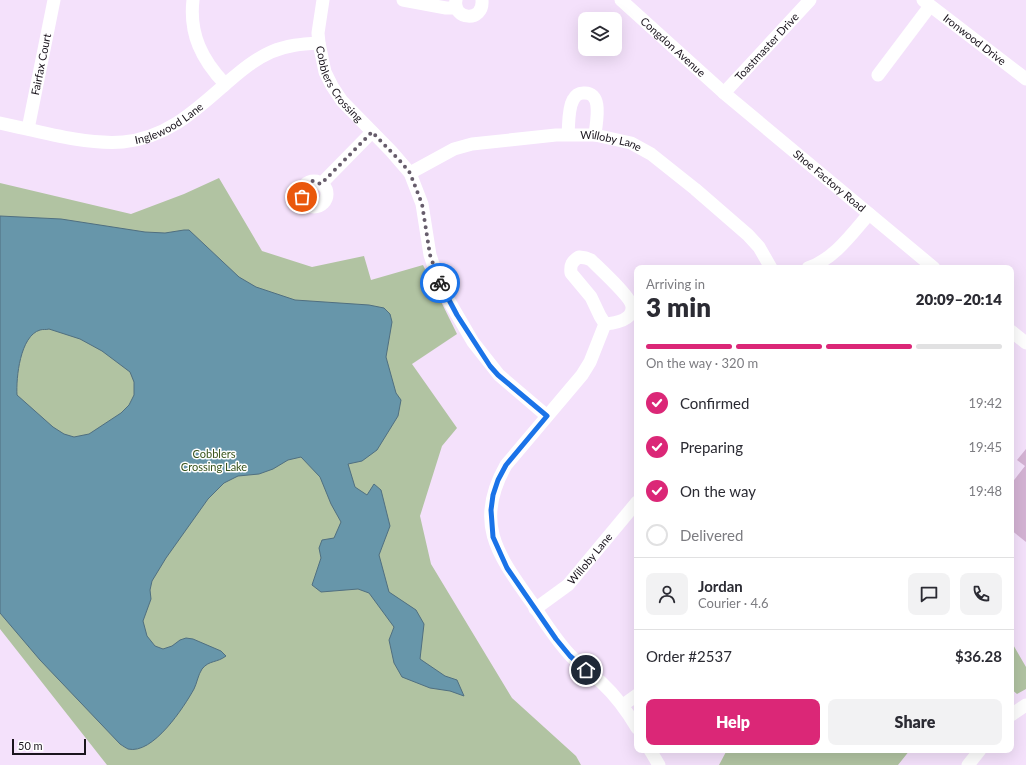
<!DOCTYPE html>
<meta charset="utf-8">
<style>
:root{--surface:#fff;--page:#f2f2f3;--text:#2b2b33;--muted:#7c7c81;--line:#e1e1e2;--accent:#db2777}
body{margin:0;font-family:Lato,sans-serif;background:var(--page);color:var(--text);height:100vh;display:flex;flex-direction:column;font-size:15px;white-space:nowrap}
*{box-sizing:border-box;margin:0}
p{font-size:13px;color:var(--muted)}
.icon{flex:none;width:22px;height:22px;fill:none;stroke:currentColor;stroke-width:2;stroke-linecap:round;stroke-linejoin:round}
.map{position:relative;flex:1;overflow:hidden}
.sheet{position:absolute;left:634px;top:265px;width:380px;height:488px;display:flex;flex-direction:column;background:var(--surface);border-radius:8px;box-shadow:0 4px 16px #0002}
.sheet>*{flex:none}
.fabs{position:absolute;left:578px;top:12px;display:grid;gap:8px}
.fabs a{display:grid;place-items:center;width:44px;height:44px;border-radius:8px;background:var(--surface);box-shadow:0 4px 16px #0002;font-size:20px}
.scale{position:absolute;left:12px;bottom:10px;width:74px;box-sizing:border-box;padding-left:4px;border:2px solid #1a141d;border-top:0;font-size:11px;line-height:14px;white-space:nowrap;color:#1a141d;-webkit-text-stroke:3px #fff;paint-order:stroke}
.pin{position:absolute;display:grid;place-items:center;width:34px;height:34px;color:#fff;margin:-17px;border:2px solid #fff;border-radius:50%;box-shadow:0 1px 4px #0007}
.courier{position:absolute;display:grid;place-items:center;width:40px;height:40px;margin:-20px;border:3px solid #1a73e8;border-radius:50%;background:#fff;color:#222;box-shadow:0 1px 5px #0007}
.overview em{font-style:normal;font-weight:800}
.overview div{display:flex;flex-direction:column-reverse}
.overview{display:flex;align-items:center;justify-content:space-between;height:68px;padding:0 12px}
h1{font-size:26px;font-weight:800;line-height:30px}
.bar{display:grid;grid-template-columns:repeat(4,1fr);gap:6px 4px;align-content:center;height:48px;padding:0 12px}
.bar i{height:5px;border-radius:3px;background:var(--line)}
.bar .active{background:var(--accent)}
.bar p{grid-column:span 4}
.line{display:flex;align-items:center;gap:10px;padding:0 12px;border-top:1px solid var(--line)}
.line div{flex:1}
.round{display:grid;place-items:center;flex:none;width:42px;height:42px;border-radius:8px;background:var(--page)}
ol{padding:0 12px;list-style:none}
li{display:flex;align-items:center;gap:12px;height:44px}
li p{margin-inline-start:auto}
li .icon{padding:4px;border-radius:50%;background:var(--accent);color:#fff;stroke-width:4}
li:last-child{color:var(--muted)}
li i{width:22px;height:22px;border:2px solid var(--line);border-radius:50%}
.primary-button{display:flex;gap:8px;margin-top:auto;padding:8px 12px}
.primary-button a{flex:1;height:46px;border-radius:8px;background:var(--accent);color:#fff;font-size:16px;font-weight:800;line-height:46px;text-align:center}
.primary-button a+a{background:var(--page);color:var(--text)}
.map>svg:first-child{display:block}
</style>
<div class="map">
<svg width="1026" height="765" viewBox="0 0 1026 765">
<rect width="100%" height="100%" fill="#f4e1fb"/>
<path fill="#b1c3a2" d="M219,178L262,251L312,267L364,256L371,280L423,265L457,334L412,364L457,428L442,446L420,516L431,564L512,698L576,756L581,765H107L0,629V183L131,214L184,194Z
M1011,641L1026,667V689L1017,694L1011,689Z
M727,750H910L898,765H719Z"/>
<path fill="#6796aa" stroke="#506f80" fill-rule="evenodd" d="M0,216L61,219L145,232L165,233L184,230H189L239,277L256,287L295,300L369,305L384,308L390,314L392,322L386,357L396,393L401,400L398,416L377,450L362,461L348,464L355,487L367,495L374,484L381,490L390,526L379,555L389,592L416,610L424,624L420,659L445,676L457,680L464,696L450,691L430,688L402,677L394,663L389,640L394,627L369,593L358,589L321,592L312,585L321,558L319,548L322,540L334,538L341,522L331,504L320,477L301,457L288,460L273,469L259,474L238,476L224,483L208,499L166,558L152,581L150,590L151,599L143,621L147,636L155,646L163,649L172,646L180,640L186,638L193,639L221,651L226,656C217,663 209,660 202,669C198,675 197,683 194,689C184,707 153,755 128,749C126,748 123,746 120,744L40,660L0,613ZM49,329L80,339L102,351L130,372L134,382V395L129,405L121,413L89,434L74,437L64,434L53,427L17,395C16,378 20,336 40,330C43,329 46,330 49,329Z"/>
<path fill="#d4b3d4" d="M1026,449V542L1011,530V484L1025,466L1017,460Z"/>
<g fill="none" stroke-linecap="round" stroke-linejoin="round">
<g stroke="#fff" stroke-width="13">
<path d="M193,0C189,34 202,60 225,84"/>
<path id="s1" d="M323,0L318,33L319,43L325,72L332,86L342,101L391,151L410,173L422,204L430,255L435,270L442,289L473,342L499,375L547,416"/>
<path d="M403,0L446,8H456"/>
<path d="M456,0C452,20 484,23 482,0"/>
<path id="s2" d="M621,0L724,93L934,268"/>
<path id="s3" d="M923,0L1026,79"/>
<path d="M878,75L930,6"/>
<path id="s4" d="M724,93L810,0"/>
<path id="s5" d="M0,123C38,131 84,145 123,142C168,138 197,109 229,81C242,70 255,59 271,52C287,45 302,44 319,43"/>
<path id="s6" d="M28,129L54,0"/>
<path d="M568,134C569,124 568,109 573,100C575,96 578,93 583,93C604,91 596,123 595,135"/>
<path id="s7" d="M410,173L454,149L472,144L556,135H595L631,143L651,154L695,189L748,235L759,247L771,268"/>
<circle cx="314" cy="194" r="13"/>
<path d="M321,184L372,132"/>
<path d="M808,268C834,259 851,235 869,214"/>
<path d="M605,324C615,323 633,320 632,307C632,298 599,268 591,260L586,258L579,257C572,261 570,265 571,273L591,297L600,316L605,324L590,362L582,375L506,465C473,523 498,555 532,603C544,621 555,639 570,655C579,665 591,673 602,683C617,697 627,711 637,728"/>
<path d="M1011,331L1026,343"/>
<path id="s8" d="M535,609L568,585L637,502"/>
<path d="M623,705L637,695"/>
<path d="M1011,715L1026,705"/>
<path d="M650,750L659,765"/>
<path d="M968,765L980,750"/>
</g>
</g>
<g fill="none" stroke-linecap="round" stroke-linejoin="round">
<path stroke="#665c6b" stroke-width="4" stroke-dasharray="0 7.2" d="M302,197C300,189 305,182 313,181L321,184L372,132L402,163L410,173L422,204L430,255L440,283"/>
<path stroke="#1a73e8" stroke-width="5" d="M440,283L457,315L490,366L498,375L547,416L506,465L498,480L493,495L491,510L493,537L507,568L556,639L570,656L586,670"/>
</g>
<g text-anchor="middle" stroke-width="3" stroke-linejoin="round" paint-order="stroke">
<g font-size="11" fill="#1a141d" stroke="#fff">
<text dy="4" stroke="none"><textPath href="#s3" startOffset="65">Ironwood Drive</textPath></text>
<text dy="4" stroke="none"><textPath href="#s2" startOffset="70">Congdon Avenue</textPath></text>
<text dy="4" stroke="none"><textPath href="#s4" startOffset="63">Toastmaster Drive</textPath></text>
<text dy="4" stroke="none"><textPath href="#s6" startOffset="66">Fairfax Court</textPath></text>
<text dy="4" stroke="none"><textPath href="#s1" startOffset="90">Cobblers Crossing</textPath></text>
<text dy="4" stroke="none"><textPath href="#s5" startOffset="175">Inglewood Lane</textPath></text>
<text dy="4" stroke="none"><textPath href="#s7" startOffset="209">Willoby Lane</textPath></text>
<text dy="4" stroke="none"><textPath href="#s2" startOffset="276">Shoe Factory Road</textPath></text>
<text dy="4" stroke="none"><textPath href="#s8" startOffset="75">Willoby Lane</textPath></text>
</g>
<g font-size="11" fill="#375219" stroke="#fff">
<text x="214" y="458">Cobblers<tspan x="214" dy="13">Crossing Lake</tspan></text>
</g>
</g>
</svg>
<div class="fabs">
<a><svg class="icon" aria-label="layers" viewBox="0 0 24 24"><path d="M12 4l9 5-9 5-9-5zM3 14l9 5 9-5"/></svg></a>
</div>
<div class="scale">50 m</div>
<div class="pin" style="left:302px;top:197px;background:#ea580c"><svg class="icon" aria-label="bag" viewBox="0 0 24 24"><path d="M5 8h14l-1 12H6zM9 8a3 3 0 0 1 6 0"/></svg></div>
<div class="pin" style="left:586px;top:670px;background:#1f2937"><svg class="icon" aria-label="home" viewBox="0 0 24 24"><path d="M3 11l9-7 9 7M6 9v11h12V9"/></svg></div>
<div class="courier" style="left:440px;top:283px"><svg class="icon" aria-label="bike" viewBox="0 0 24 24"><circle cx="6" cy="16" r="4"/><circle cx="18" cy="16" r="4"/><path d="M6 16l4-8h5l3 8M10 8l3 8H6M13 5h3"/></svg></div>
<section class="sheet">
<div class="overview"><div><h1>3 min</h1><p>Arriving in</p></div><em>20:09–20:14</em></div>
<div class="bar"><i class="active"></i><i class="active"></i><i class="active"></i><i></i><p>On the way · 320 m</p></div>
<ol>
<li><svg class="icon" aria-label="check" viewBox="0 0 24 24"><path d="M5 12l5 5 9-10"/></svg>Confirmed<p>19:42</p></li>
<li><svg class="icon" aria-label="check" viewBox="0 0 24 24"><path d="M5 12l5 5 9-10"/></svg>Preparing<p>19:45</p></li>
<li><svg class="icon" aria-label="check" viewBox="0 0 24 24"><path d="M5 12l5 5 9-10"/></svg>On the way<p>19:48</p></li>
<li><i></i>Delivered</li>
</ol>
<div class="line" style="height:72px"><a class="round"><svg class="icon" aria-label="person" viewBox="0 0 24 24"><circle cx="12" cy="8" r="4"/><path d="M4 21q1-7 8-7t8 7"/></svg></a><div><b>Jordan</b><p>Courier · 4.6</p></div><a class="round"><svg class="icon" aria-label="chat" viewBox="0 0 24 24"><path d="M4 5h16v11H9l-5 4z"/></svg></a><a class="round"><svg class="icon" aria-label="phone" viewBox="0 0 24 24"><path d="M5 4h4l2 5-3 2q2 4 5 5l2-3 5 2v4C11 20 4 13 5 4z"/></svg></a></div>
<div class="line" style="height:52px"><div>Order #2537</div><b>$36.28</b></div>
<div class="primary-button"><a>Help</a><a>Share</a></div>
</section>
</div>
